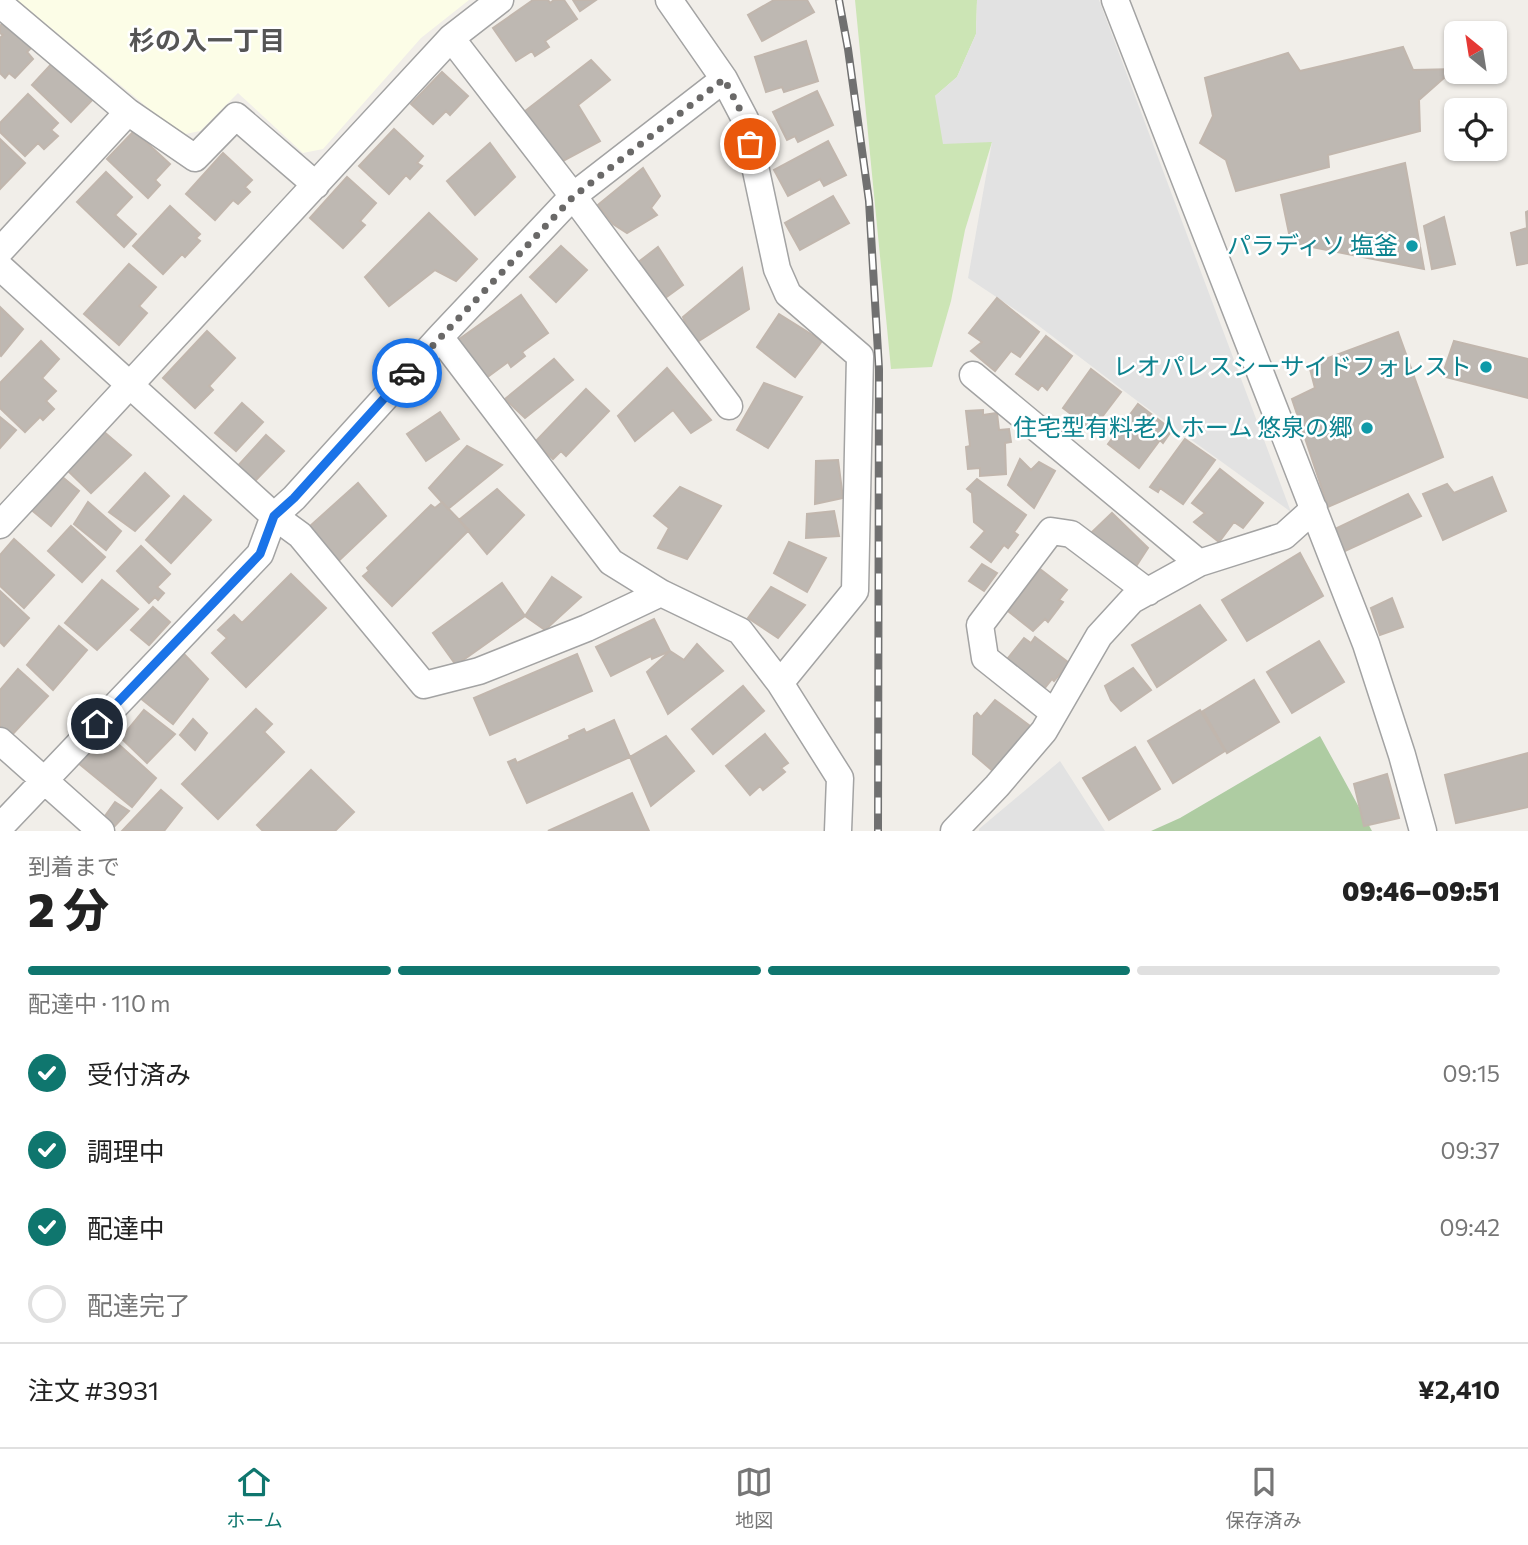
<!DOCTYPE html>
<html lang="ja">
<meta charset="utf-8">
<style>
:root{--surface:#fff;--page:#f6f6f6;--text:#222;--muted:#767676;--line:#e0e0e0;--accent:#0f766e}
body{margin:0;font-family:Commissioner,"Noto Sans JP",sans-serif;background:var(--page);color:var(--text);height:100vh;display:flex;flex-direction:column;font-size:26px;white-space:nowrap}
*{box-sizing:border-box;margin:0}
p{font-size:23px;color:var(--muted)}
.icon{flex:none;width:38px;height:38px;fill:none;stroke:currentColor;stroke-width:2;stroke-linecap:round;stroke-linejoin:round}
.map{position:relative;height:831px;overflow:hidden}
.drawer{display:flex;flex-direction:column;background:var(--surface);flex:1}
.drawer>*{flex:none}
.needle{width:46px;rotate:330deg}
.tools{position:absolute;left:1444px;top:21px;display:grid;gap:14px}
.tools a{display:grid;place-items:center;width:63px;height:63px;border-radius:10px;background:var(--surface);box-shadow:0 2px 5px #0004;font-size:35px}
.pin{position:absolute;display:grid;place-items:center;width:60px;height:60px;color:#fff;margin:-30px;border:4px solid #fff;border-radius:50%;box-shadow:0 2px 7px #0007}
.courier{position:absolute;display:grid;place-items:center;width:70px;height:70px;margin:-35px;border:5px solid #1a73e8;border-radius:50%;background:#fff;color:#222;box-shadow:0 2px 9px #0007}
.overview em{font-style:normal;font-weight:800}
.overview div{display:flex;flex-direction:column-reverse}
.overview{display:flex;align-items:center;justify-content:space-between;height:119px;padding:0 28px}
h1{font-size:46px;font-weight:800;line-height:52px}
.bar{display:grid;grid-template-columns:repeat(4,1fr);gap:10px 7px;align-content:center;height:84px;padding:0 28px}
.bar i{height:9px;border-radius:5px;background:var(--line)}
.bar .active{background:var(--accent)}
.bar p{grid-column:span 4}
.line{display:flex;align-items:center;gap:18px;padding:0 28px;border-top:2px solid var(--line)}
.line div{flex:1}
ol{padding:0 28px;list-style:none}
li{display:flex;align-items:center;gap:21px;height:77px}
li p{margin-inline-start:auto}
li .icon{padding:7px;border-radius:50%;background:var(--accent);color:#fff;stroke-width:4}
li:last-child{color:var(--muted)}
li i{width:38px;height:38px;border:4px solid var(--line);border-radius:50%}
.dock{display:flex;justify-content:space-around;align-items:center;height:98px;border-top:2px solid var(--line);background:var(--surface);font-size:19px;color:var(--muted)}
.dock a{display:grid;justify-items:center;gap:4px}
.dock .active{color:var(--accent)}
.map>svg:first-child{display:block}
</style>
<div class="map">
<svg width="1528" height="831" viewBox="0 0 1528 831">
<rect width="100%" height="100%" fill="#f1eee9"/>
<path fill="#fcfde7" d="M17,0H469L421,38L323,149L303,153L238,93L200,131L181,135Z"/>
<path fill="#cce5b5" d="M855,0H977L976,34L957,77L935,96L992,142L965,230L951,301L932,367L891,369Z"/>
<path fill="#aecca2" d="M1320,736L1372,831H1151L1180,818Z"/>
<path fill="#e2e2e2" d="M977,0H1099L1291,512L1132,397L1035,323L968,278L992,142L943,144L935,96L957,77L976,34Z
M1060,761L1105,831H979V829Z"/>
<path fill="#beb8b2" stroke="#c1b6ad" stroke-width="2" d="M533,0H548L550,3L554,0H564L577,19L545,41L549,47L535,56L532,51L516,61L493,28Z
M573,0H596L580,11Z
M774,0H807L814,12L762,41L748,15Z
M6,19L34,45L27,52L33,59L15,78L9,73L5,78L0,73V38L3,35L0,33V26Z
M806,41L818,81L784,92L782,87L766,92L755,57Z
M1403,47L1413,70L1454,69L1419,100L1420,131L1328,155L1329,167L1236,191L1226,160L1200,143L1213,116L1205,78L1288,53L1300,71Z
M57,58L97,95L71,122L32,85Z
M591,60L610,80L578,105L600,141L563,161L524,112Z
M442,72L468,96L450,115L446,111L433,124L411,104Z
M817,91L833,125L798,142L795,136L787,140L773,112Z
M28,94L58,123L51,130L58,136L44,149L38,143L25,156L0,132V123Z
M394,129L423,156L417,163L422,166L410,179L406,175L389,194L359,166Z
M134,131L170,164L155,180L160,185L148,198L107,159Z
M0,139L25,163L0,189Z
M828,141L846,175L824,186L820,179L788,196L774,170Z
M490,143L515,177L475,215L447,181Z
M223,153L252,180L245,187L250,192L238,204L233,200L215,220L186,194Z
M1405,163L1424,269L1291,243L1281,195Z
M643,168L660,196L651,208L657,215L627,233L613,224L598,205Z
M106,172L132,197L115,215L136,234L124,247L77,202Z
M347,177L376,203L360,221L365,225L343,248L310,218Z
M833,196L849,223L800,250L785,223Z
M170,206L200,234L196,238L200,241L185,257L182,254L163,274L133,246Z
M1528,211V263L1517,265L1511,233L1527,228L1526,212Z
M429,213L477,259L456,281L435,270L389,306L365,277Z
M1444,217L1455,264L1432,269L1424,226Z
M561,246L587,270L556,302L530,277Z
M658,247L683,285L654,306L628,270Z
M129,264L156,287L139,306L147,313L119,345L84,314Z
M742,268L749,309L694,344L683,317Z
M521,295L548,333L522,352L525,356L511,367L508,362L486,378L458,340Z
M997,298L1039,332L1020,357L1011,351L995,371L971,351L982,342L969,333Z
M0,307L23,329L1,356L0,355Z
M779,314L822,341L795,377L757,347Z
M207,331L235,358L209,386L213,390L195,408L163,378Z
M1398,332L1443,457L1328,507L1292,399L1315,388L1309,365Z
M1046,336L1072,356L1047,390L1042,385L1038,390L1016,374Z
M41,341L59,359L42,378L56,391L46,401L54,409L43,420L40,417L25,432L0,408V383Z
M1454,341L1528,359V398L1442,376Z
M554,359L573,380L525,418L505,399Z
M667,368L711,420L691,433L673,410L635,441L618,416Z
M1091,369L1121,392L1092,430L1063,408Z
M764,383L802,397L768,448L737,430Z
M586,389L609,411L566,456L561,451L553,459L535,442Z
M242,403L263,422L236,451L215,433Z
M1138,404L1172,430L1163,443L1160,440L1139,468L1108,444Z
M983,410V415L997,413L999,430L1009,429L1011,442L1005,443L1006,474L980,476V468L968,469L966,447L970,446L966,411Z
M440,412L459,439L426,461L407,434Z
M0,417L16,430L0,448Z
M103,431L131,455L91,493L67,470Z
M266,435L284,451L253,483L234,470Z
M1185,439L1215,460L1183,504L1160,488L1158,492L1150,487Z
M467,446L502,465L448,509L429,488Z
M1020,459L1031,470L1039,462L1055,471L1034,508L1008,485Z
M838,460L843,498L815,504L816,461Z
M1220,469L1263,503L1243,528L1234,522L1219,542L1194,522L1205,513L1192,503Z
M145,473L169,496L135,531L109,512Z
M60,475L79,491L51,526L29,508Z
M1492,477L1506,511L1443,540L1423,494L1447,484L1454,493Z
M977,479L1026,515L1014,532L1018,535L1008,548L1004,545L991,562L971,547L985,531L974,522L972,493L967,489Z
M358,483L386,516L329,570L300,535Z
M680,487L721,506L687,559L658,548L669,528L654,516Z
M497,489L524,515L487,554L459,520Z
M1408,494L1421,516L1345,551L1333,530Z
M184,496L211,520L171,563L146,540Z
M88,502L121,531L106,550L74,524Z
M442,502L469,530L392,606L363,576L369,571L367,568L431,505L435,508Z
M834,511L839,536L806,538L807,514Z
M1112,513L1148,548L1133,571L1089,535Z
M71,526L105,557L82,582L48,551Z
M14,539L54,575L24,608L0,586V555Z
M789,542L826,558L807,592L774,573Z
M141,546L170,574L157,587L164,593L158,600L155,597L149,603L117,571Z
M1300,553L1323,596L1247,641L1222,600Z
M982,564L997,573L984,591L969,581Z
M1040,569L1067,590L1059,600L1063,602L1048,622L1045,619L1033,631L1008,611Z
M291,574L326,608L246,687L212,653L227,638L218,630L234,615L242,623Z
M552,577L581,597L545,630L525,616Z
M102,580L138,609L97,650L65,623Z
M502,583L525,616L456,665L433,633Z
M771,587L805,605L778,638L748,618Z
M0,591L29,618L4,646L0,642Z
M1392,598L1403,627L1380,635L1371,608Z
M1200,605L1226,640L1157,687L1132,645Z
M153,607L170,622L149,645L131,630Z
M654,619L670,651L652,659L651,656L611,676L596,647Z
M59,626L87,650L53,690L27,665Z
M1035,637L1069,663L1054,681L1052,679L1044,689L1038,683L1035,687L1004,663L1024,638L1031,643Z
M1319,641L1344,682L1292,713L1267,672Z
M697,644L723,671L668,714L647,672L670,651L684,660Z
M183,653L208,679L173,724L140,698Z
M577,654L592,691L490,735L474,698Z
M1133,668L1151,690L1121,711L1111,700L1105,686Z
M18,669L48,696L9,738L0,730V690Z
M1254,680L1279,722L1227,753L1203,711Z
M743,686L764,711L713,754L692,729Z
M995,700L1030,726L994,772L973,754L974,716L977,713L981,717Z
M256,709L272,724L264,732L284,752L218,819L182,784Z
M144,710L175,734L147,763L121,738Z
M1200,710L1225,751L1173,783L1148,741Z
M193,719L207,733L195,750L180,735Z
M614,720L630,757L527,803L508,762L515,759L517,763L570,739L569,736L584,729L586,733Z
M106,733L156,778L132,807L78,763Z
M765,734L788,763L781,768L785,772L763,790L760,786L750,795L726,766Z
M666,736L694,771L651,806L630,757Z
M1135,747L1160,789L1109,820L1083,778Z
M1528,753V807L1456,823L1445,775Z
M311,770L354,812L335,831H263L257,825Z
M1387,774L1399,818L1364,826L1354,784Z
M161,790L182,808L164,831H122Z
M632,793L649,831H548Z
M115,802L129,811L111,830L100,823Z"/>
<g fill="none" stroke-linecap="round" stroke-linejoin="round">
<g stroke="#a3a3a3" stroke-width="29">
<path id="street" d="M669,0L724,79L745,119L777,269L788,294L860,356L855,591L780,683
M1115,0L1366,644L1402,755L1423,831
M0,4L128,112L195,158L236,116L316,185
M451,38L573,196L729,406
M0,251L128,112
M0,267L274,516L300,535L424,685L479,671L587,628L661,593
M440,337L611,562L661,593L740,631L780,683L840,778L838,831
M973,375L1199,563
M0,525L451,38L500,0
M1054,713L985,658L980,625L1051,531L1071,534L1148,592
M0,741L101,831
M0,827L260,554L274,516L294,498L440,337L573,196L724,79
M954,831L997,786L1044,731L1099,636L1132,600L1199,563L1284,536L1314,509"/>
</g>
<use href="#street" stroke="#fff" stroke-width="26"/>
<g stroke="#707070" stroke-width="8">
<path id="rail" d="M839,0L848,49L869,201L879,369L878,831"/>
</g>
<use href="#rail" stroke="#fff" stroke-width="5" stroke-dasharray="16" stroke-linecap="butt"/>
</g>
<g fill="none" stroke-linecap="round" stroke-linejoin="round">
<path stroke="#6a6968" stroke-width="7" stroke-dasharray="0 12.6" d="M407,373L573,197L724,79L745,119L750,144"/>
<path stroke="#1a73e8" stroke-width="9" d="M97,724L260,554L274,516L294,498L407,373"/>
</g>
<g fill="#0f9aa8" stroke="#fff" stroke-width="2.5">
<circle cx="1412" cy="246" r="7"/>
<circle cx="1486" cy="367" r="7"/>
<circle cx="1367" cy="428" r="7"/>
</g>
<g text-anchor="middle" stroke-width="5" stroke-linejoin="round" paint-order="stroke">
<g font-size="24" fill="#0d838f" stroke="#fff" text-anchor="end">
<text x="1398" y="254">パラディソ 塩釜</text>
<text x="1472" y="375">レオパレスシーサイドフォレスト</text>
<text x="1353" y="436">住宅型有料老人ホーム 悠泉の郷</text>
</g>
<g font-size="26" font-weight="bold" fill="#555" stroke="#fff">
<text x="207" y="50">杉の入一丁目</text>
</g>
</g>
</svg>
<div class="tools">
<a><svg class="needle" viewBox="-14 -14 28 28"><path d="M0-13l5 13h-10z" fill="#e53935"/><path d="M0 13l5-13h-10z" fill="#767676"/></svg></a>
<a><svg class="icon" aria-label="locate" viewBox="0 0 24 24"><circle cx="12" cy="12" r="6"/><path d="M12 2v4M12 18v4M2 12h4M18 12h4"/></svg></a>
</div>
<div class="pin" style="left:750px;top:144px;background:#ea580c"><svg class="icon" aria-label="bag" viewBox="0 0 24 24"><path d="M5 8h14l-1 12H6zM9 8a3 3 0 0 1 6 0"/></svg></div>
<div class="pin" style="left:97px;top:724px;background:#1f2937"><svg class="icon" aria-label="home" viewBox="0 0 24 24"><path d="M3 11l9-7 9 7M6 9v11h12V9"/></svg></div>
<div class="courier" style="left:407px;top:373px"><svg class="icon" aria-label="car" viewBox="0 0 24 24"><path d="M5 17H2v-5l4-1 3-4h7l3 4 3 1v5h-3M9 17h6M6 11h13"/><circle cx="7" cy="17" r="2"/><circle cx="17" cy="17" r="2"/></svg></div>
</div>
<section class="drawer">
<div class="overview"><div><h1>2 分</h1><p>到着まで</p></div><em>09:46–09:51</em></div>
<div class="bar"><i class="active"></i><i class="active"></i><i class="active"></i><i></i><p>配達中 · 110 m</p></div>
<ol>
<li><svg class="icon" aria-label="check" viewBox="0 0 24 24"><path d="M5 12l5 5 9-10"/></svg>受付済み<p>09:15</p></li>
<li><svg class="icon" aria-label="check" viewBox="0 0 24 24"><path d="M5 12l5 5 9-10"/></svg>調理中<p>09:37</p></li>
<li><svg class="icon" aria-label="check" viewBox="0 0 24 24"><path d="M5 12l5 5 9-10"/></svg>配達中<p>09:42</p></li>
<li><i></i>配達完了</li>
</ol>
<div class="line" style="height:91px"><div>注文 #3931</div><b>¥2,410</b></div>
</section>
<nav class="dock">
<a class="active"><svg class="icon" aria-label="home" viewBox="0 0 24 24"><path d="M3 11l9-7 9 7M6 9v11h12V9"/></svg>ホーム</a>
<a><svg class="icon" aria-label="map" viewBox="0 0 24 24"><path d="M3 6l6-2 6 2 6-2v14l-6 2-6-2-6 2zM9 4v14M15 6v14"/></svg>地図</a>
<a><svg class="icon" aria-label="saved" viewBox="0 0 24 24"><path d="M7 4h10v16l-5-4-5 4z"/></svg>保存済み</a>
</nav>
